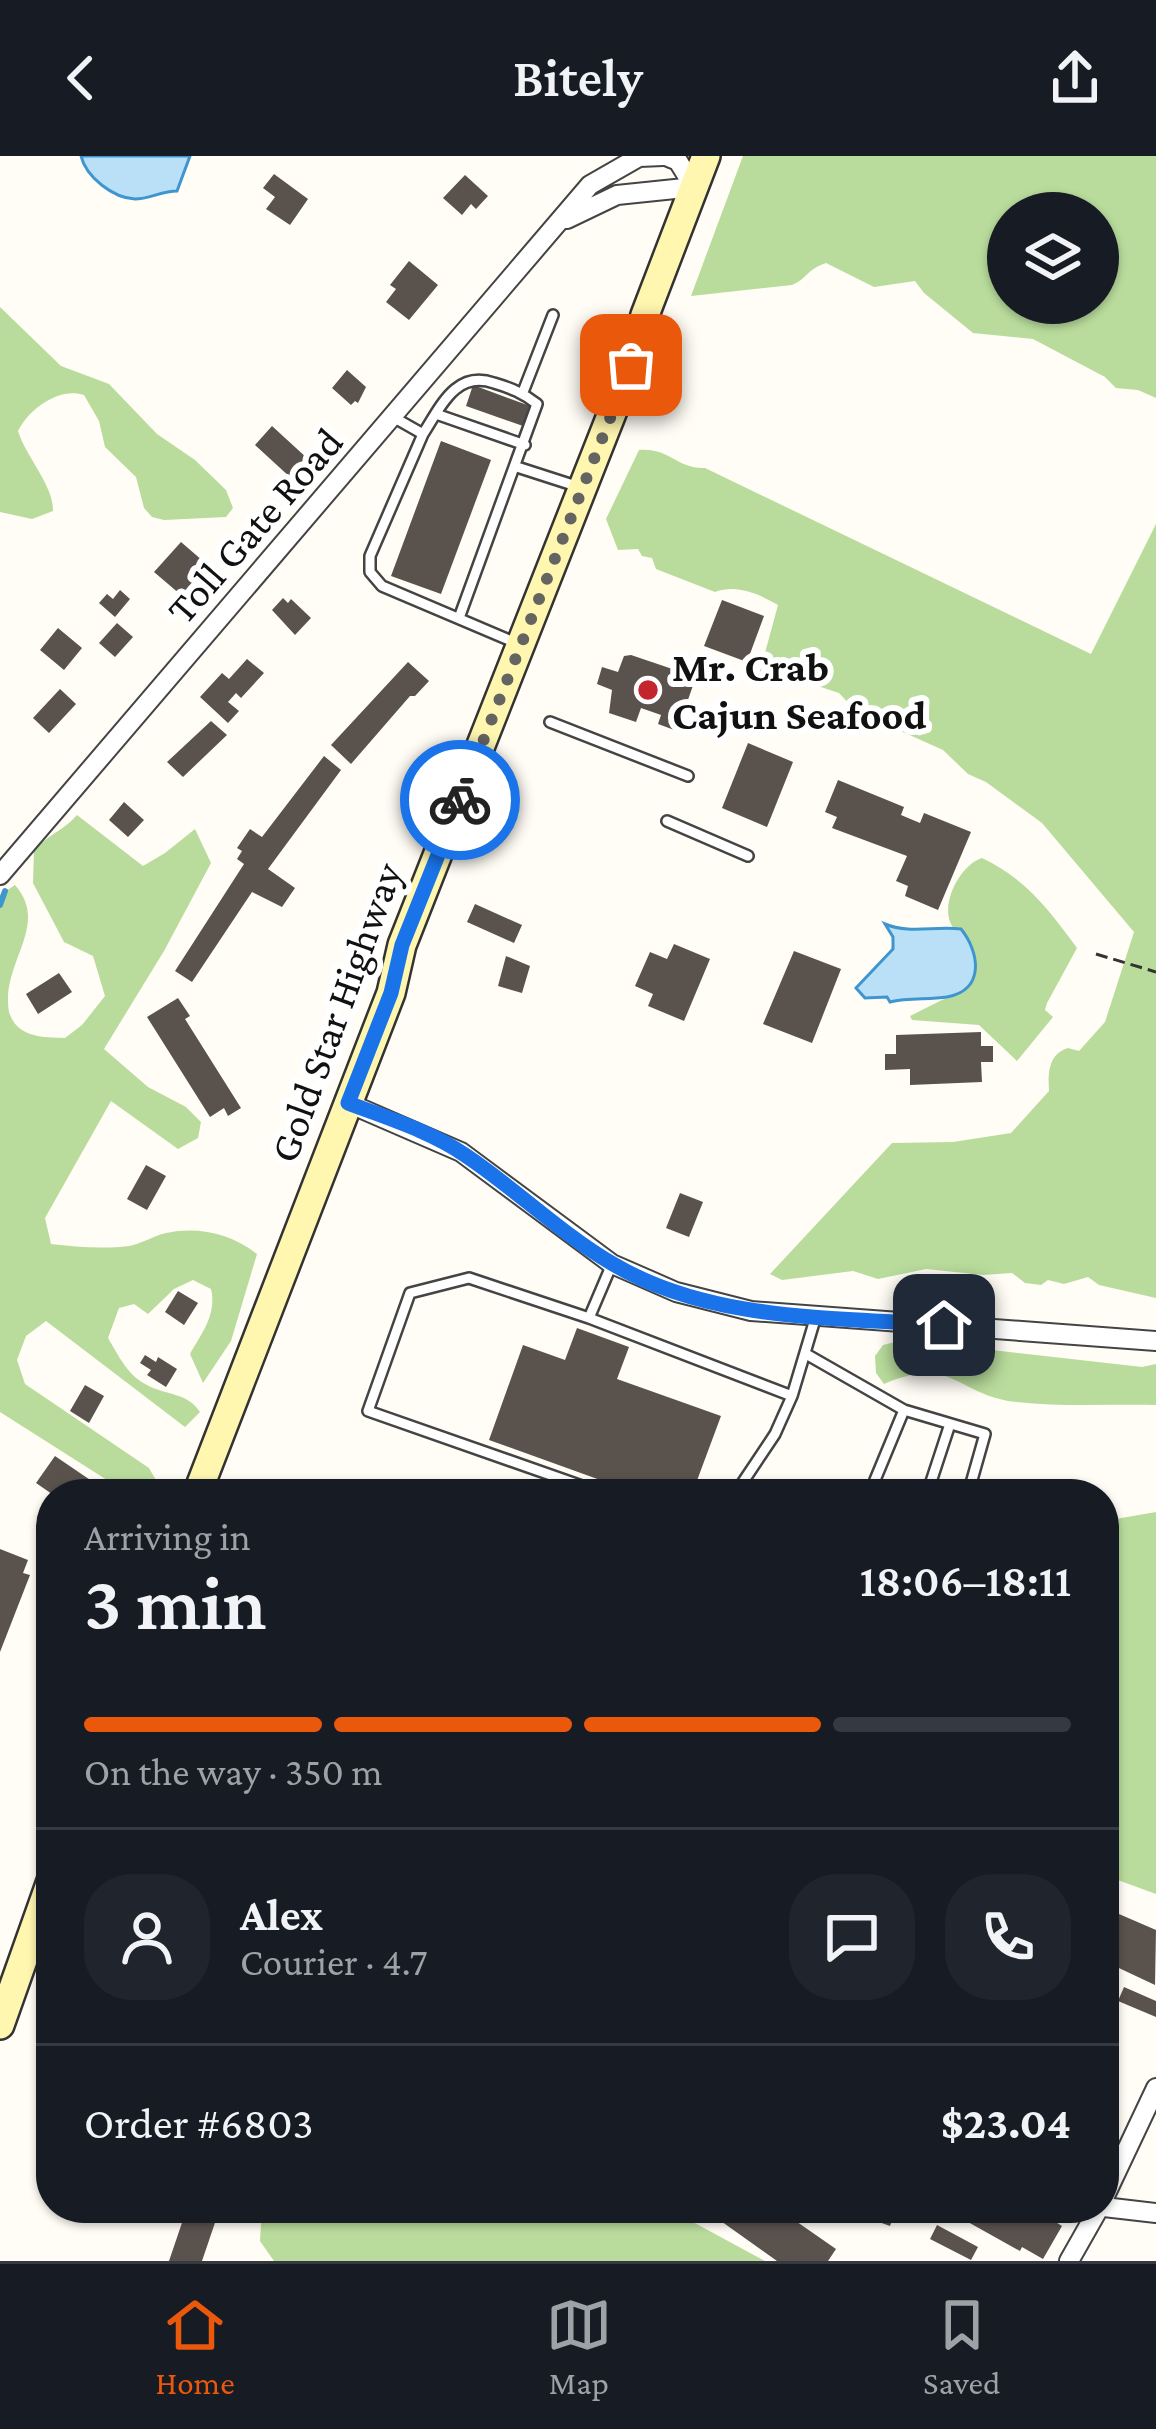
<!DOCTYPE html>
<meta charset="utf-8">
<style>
:root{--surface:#171b24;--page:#20242c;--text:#f1f3f6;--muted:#9ea1a6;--line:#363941;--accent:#ea580c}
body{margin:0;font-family:"Crimson Pro",serif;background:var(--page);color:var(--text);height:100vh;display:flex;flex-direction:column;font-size:45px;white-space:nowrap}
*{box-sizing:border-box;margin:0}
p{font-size:39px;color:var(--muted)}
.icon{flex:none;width:66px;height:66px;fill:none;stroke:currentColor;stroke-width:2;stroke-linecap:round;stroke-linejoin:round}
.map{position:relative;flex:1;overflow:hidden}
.side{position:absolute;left:36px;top:1323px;width:1083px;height:744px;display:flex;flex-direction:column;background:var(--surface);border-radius:48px;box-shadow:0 3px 9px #0004}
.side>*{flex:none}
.tools{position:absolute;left:987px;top:36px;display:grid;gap:24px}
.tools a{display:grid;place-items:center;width:132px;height:132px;border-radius:50%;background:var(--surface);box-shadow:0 3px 9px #0004;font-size:60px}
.pin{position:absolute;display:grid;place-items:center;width:102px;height:102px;color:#fff;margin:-51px;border-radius:24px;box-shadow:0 6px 18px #0006}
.courier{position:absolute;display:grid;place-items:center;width:120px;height:120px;margin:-60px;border:9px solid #1a73e8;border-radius:50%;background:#fff;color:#222;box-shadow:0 3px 15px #0007}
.overview em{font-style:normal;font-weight:600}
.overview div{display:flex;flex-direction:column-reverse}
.overview{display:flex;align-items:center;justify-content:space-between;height:204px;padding:0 48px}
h1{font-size:78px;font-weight:600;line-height:90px}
.bar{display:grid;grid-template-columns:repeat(4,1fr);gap:18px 12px;align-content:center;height:144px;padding:0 48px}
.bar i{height:15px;border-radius:9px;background:var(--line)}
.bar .selected{background:var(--accent)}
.bar p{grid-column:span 4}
.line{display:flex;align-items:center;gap:30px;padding:0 48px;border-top:3px solid var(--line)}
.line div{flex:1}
.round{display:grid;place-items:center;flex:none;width:126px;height:126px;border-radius:48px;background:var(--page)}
header{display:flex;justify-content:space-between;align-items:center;height:156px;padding:0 48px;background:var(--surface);font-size:54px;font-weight:600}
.dock{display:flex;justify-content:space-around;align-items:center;height:168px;border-top:3px solid var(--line);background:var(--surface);font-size:33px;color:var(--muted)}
.dock a{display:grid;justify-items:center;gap:6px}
.dock .selected{color:var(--accent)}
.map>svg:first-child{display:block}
</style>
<header><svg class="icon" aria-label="back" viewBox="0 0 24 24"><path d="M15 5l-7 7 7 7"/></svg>Bitely<svg class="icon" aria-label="share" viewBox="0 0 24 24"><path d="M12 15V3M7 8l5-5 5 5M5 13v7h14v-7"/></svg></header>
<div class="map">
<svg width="1156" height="2105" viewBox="0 0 1156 2105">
<rect width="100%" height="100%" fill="#fffdf5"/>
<path fill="#b9dc9c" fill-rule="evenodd" d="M743,0H1156V242L1138,234L1116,232L1105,221L1033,183L973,177L924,137L915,125L874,131L826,107C807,113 807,123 792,129L691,140ZM1008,57H1098V147H1008Z
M0,151L61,210L109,228L157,278L195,304L226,334L233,352L226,361L164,364L152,361L144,352L136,321L105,291L99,265L84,239C59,231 29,253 18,275C26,301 54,330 53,355L32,363L0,356Z
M639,294C671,292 676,313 705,312L1091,498L1156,368V1142L1099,1129L1088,1121L1064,1128L1048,1124L1041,1129L1025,1127L1012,1117L983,1119L926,1113L878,1123L853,1115L782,1124L770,1118L892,987L953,986L1011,977L1049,935C1048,918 1048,898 1068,892L1079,895L1105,866L1134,776L1042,667L986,626L968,618L943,594L885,568L884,558L852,551L839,537L812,528L757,526L778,449C759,438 737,428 715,436L656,413L652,402L642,400L638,393L618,394L606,363Z
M77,659L143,710L165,697L195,673L211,707L164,795L104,893L148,931L186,951L201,966L198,982L178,993L111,945L45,1062L51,1088C75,1091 104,1093 129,1090C141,1088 153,1080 166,1077C198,1070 232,1078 257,1098L231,1185L203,1227L190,1198C202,1177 217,1158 211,1133L193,1124L174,1133L148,1158L134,1148L119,1152L108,1182C119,1200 127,1219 147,1229C167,1240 187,1236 200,1256L185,1271L46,1165L26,1180L17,1204L25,1228L149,1312L164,1338H129L0,1256V739L15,729C51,770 0,807 9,856C17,882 42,881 65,882L82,869L105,840L93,800L64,786L33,727L34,694C48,679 64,674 77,659Z
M982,702C1025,722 1050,755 1077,792L1047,847L1045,854L1053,861L1017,905L979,869L912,864L910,860L958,836L975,803C972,786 961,784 952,770C939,748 961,708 982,702Z
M903,1184L1142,1211L1156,1208V1249C1110,1248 1062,1251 1016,1246C956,1239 953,1198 884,1228L876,1217L875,1200L883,1189Z
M1156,1356V1738L1104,1719V1365Z
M262,2052H667L765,2105H274L260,2085Z"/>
<path fill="#b9e0f7" stroke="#3f96cf" stroke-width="3" d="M81,0H190L177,35C162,35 149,43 135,43C113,42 86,21 81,0Z
M885,768C909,778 934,770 961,773C979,795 986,834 947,841C928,844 908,841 890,846L887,841L865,842L856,832L893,793V781Z"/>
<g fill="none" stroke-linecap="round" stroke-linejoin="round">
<path stroke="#3f96cf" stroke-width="6" d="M0,749L5,735"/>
</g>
<path fill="#5a524d" d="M274,18L308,43L290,69L266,53L275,41L263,32Z
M465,19L488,40L476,53L471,48L462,59L443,42Z
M409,105L438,129L409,164L386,146L396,133L390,129Z
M347,214L366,231L358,247L355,245L351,249L332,232Z
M473,229L530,250L523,270L466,250Z
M272,270L308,303L291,322L255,289Z
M441,285L491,304L441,438L391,420Z
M181,386L203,405L192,419L196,422L181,439L154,416Z
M120,434L130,443L115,461L99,447L107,438L113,443Z
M283,442L288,447L291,443L311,462L295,479L272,454Z
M722,444L764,460L747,506L704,490Z
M117,467L133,481L115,501L99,487Z
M58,472L82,492L64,514L40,494Z
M631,499L696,521L677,575L658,568L661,559L641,552L636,566L609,557L612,534L597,528L602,511L618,516L624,500Z
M247,503L264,517L241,542L236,537L228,546L239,555L228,567L200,541L222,517L229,523Z
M408,506L429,525L415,540H410L351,608L331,589Z
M60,533L76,548L49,577L33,562Z
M211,565L227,579L183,621L167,606Z
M748,587L793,606L767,671L722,652Z
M324,600L341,614L268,713L295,732L282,751L252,736L192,826L175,815L244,708L237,703L242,695L237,692L250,673L262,681Z
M838,624L904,651L901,659L920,667L924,657L971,676L938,754L905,740L908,730L896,725L907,700L832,672L837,661L825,656Z
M124,646L144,664L128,681L109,664Z
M475,748L522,769L514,787L467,766Z
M674,788L710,803L684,865L648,850L653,838L635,830L650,796L667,803Z
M794,795L841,813L812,887L763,868Z
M506,800L530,810L522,837L498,830Z
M59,817L72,836L38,858L26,838Z
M178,842L190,860L185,863L241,952L228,960L224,952L210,961L147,861Z
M981,876V890H993V906H981L982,926L910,929V913L885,914V898H896V879Z
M146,1009L166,1020L147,1054L127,1043Z
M680,1037L703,1046L689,1081L666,1072Z
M178,1135L198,1147L184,1169L165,1156Z
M577,1172L629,1191L617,1223L721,1260L692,1338H639L489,1284L523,1189L565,1204Z
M145,1199L156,1206L158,1201L177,1213L166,1231L147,1219L151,1214L140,1207Z
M85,1229L104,1240L89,1267L70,1255Z
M55,1300L102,1332L97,1338H52L36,1327Z
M0,1393L28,1404L23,1417L30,1419L0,1496Z
M1112,1755L1156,1774L1155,1829L1104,1805V1757L1110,1760Z
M1124,1831L1156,1845V1861L1118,1845Z
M187,2052H220L202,2105H169Z
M725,2052H777L836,2093L828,2105H777L718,2063Z
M855,2052H896L890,2070L854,2057Z
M952,2052H1034L1062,2070L1043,2103L1022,2091L1020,2095L959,2061L961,2057Z
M937,2069L978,2091L971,2104L930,2083Z"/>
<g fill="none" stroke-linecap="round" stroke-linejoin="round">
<g stroke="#444" stroke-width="14">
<path id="lane" d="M523,236L553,159
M436,258L525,289
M393,261L423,278C441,250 456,214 494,227C511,232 523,237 537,248L459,462
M423,278L370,400V416L382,430L516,487
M517,311L576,330
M550,566L688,620
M667,665L748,700
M612,1108L589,1162L792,1240L816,1160
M589,1162L469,1122L410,1137L368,1255L605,1338
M806,1198L904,1254L985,1278L968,1338
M875,1324L904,1254
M735,1338L775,1278L792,1240
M927,1338L950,1268"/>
</g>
<g stroke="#444" stroke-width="22">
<path id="street" d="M567,63L617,39L694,31L678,5L666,0
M0,719L590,29L639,1L663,0
M348,947L461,996L612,1108L676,1136L751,1155L1156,1185
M1104,2042L1156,1932
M1104,2051L1156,2057
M1069,2105L1099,2052"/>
</g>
<g stroke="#333" stroke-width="32">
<path id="secondary" d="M197,1338L391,837L402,789L631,209L645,159L706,0
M0,1869L51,1725"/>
</g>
<path stroke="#333" stroke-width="3" stroke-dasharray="12 6" stroke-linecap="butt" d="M1096,798L1156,816"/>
<use href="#lane" stroke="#fff" stroke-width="9"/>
<use href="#street" stroke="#fff" stroke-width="18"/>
<use href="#secondary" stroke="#fff6b0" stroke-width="27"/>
</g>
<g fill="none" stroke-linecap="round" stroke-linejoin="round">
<path stroke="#646461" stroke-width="12" stroke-dasharray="0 21.6" d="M460,644L631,209"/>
<path stroke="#1a73e8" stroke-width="15" d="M460,644L402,789L391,837L348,947C387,962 430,975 465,999C516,1033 560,1077 613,1108C711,1166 834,1161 944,1169"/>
</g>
<circle fill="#c4262e" stroke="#fff" stroke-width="4.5" cx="648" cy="534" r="12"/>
<g text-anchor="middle" stroke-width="12" stroke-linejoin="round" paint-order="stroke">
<g font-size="42" fill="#111" stroke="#fff">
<text transform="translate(254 369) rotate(-49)" y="15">Toll Gate Road</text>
<text transform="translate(335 856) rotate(-70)" y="15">Gold Star Highway</text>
</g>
<g font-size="42" font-weight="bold" fill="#111" stroke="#fff" text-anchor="start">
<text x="672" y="525">Mr. Crab<tspan x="672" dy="48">Cajun Seafood</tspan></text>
</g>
</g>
</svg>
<div class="tools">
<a><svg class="icon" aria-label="layers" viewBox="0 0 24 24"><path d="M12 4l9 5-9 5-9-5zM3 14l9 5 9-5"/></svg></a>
</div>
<div class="pin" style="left:631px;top:209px;background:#ea580c"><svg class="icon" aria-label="bag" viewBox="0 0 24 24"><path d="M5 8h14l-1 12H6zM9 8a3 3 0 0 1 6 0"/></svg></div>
<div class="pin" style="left:944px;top:1169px;background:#1f2937"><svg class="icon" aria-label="home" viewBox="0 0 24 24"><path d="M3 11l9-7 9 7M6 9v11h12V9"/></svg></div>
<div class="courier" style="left:460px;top:644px"><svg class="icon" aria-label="bike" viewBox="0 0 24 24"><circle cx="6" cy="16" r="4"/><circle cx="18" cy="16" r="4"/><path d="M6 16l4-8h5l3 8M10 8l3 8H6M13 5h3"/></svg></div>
<section class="side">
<div class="overview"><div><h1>3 min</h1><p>Arriving in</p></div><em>18:06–18:11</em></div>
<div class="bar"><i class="selected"></i><i class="selected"></i><i class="selected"></i><i></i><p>On the way · 350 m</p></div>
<div class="line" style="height:216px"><a class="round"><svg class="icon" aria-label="person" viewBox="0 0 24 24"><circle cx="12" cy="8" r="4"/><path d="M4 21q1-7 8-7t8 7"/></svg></a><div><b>Alex</b><p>Courier · 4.7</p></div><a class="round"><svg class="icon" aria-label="chat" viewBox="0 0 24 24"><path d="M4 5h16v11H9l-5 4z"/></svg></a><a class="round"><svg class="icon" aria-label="phone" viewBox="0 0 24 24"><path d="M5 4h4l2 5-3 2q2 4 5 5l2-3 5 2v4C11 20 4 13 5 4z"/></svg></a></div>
<div class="line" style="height:156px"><div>Order #6803</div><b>$23.04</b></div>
</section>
</div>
<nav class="dock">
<a class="selected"><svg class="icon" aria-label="home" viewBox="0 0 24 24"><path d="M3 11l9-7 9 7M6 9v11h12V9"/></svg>Home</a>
<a><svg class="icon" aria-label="map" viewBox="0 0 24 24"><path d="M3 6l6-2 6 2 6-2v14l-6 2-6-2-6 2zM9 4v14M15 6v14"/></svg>Map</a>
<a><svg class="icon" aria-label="saved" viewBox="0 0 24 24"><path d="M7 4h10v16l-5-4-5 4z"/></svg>Saved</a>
</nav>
